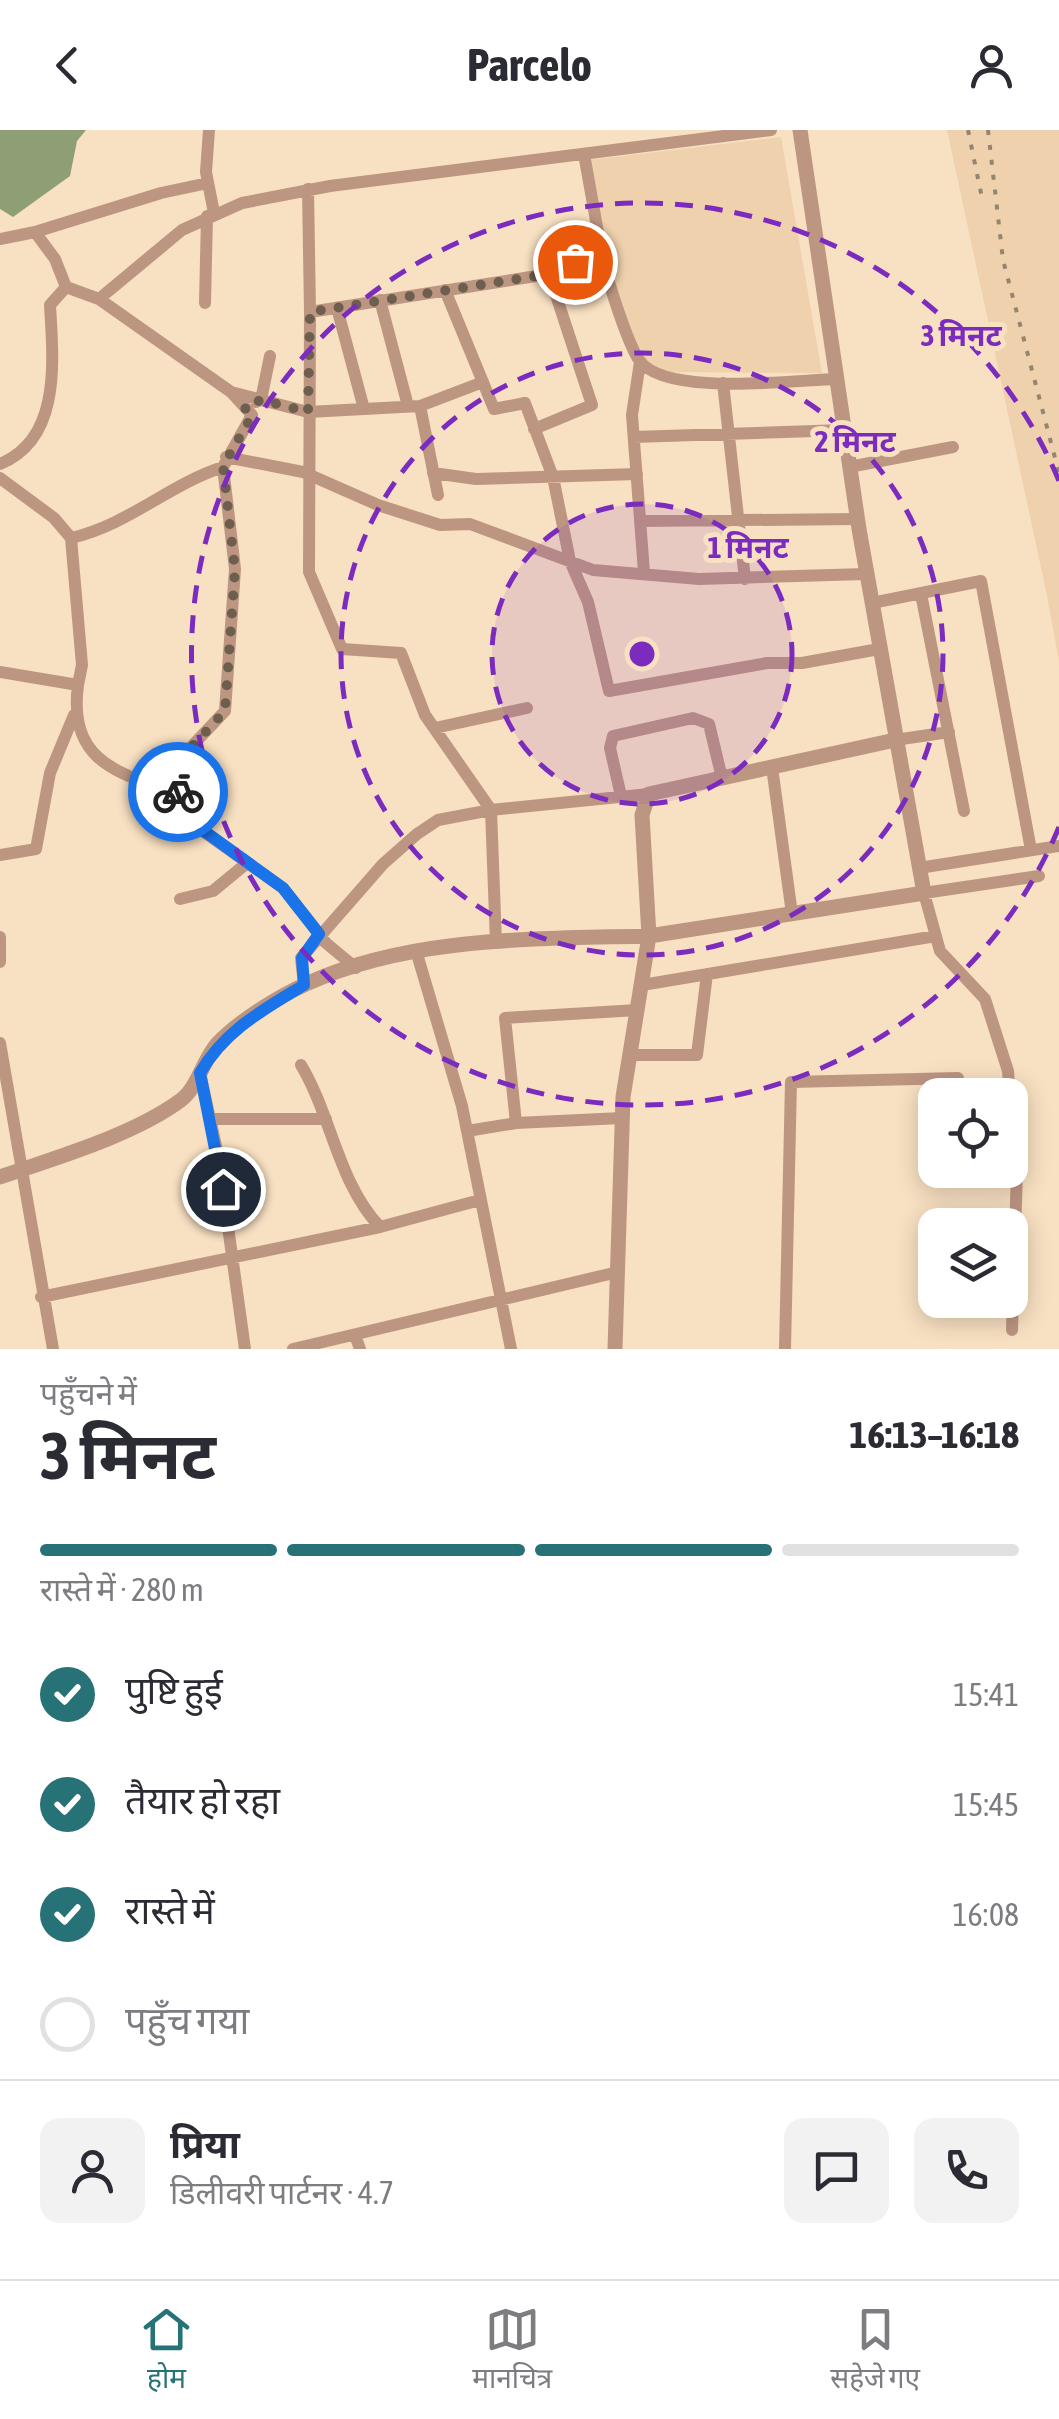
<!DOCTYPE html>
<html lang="hi">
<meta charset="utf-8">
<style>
:root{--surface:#fff;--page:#f2f2f3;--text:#2b2b33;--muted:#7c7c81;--line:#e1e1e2;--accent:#277276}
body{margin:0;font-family:"Asap Condensed","Noto Sans Devanagari",sans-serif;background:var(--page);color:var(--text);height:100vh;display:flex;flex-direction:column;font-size:38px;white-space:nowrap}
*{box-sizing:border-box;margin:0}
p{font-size:32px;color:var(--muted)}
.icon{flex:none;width:55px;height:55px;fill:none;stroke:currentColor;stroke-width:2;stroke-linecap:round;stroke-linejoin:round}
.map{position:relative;height:1219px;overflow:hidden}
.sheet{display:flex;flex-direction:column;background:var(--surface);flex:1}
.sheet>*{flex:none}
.fabs{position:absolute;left:918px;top:948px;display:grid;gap:20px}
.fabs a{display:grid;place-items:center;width:110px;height:110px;border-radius:20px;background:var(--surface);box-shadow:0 5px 25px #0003;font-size:50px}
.pin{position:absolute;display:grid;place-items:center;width:85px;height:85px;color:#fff;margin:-42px;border:5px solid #fff;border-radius:50%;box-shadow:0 2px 10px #0007}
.courier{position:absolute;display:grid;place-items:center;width:100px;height:100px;margin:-50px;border:8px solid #1a73e8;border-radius:50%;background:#fff;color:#222;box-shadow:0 2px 12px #0007}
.headline em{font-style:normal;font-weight:700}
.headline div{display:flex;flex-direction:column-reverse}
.headline{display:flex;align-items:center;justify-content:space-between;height:170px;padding:0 40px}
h1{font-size:65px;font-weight:700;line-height:75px}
.bar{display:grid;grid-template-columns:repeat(4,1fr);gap:15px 10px;align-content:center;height:120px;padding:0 40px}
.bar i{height:12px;border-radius:8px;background:var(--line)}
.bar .current{background:var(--accent)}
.bar p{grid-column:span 4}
.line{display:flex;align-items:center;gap:25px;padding:0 40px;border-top:2px solid var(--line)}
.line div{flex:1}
.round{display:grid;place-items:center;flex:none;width:105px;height:105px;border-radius:20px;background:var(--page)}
ol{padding:0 40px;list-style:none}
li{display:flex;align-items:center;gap:30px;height:110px}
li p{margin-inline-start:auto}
li .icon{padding:10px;border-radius:50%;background:var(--accent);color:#fff;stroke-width:4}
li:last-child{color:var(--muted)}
li i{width:55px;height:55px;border:5px solid var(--line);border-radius:50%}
header{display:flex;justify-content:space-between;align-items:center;height:130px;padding:0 40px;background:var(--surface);font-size:45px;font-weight:700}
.tabs{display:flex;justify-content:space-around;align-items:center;height:140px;border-top:2px solid var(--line);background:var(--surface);font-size:28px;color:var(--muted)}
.tabs a{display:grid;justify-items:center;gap:5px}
.tabs .current{color:var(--accent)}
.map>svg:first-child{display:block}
</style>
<header><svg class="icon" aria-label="back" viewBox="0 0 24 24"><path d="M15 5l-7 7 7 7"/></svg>Parcelo<svg class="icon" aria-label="person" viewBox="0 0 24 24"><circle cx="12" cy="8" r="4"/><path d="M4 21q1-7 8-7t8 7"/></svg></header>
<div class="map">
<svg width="1059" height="1219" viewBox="0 0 1059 1219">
<rect width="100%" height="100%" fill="#f8e0c2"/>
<path fill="#efd2ad" d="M947,0H1059V531L1046,461Z
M781,7L822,243L662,242L642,229L606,131L589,30Z"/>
<path fill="#8f9f75" d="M0,0H86L77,11L70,46L13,87L0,79Z"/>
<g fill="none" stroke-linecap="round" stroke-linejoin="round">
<path stroke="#bd9682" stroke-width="12" d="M209,0L206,42L214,83
M584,24L601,119
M308,59L310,182
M35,102L161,63L208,53
M0,109L35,102L55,129L66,157L99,169
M445,160L494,279L525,273L553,347L570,431L588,472L609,561L767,533H802L879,519
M380,170L408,276
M205,173L207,86
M337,178L364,279
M640,232L632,285L644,442
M723,253L745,449
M231,262L308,282L420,276L438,365
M256,272L261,270L270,226
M420,276L483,252
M534,299L592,275L549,144
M634,307L844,300
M226,327L303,342L378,375L440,395L470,394L593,440L699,449L866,444
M0,334C62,309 53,229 50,175L66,157
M849,337L953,317
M433,343L476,349L637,344
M0,348L54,388L71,408
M640,391L857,389
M921,464L964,681
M872,473L981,451L1031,720
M0,542L78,555L82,535L71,408C128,395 168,355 223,337
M78,555C68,632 118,643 178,664
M435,598L527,578
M895,610L949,602
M772,637L792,784
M649,664L491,680L425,585L401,523L342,519L309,442L310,182L549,144L601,119C604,141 627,212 639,230C664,267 795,250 836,249
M621,666L610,618L613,606L693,588L709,594L722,648
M0,725L36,719L50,643L74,585
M919,738L1059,716
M180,769L213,761L247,733
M0,807V832
M417,824L462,976L511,1219
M356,838L326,813L283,758L200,699L179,671L175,634L225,581L235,439L223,337L252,285L231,262L99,169L182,100L242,73L330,56L771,0
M304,855L301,828L383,734L417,704L438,690L491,680L496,813
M642,855L936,806
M0,913L53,1219
M630,925H697L707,844
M200,943L218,1025L245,1219
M1010,965L1008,941L985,869L940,821L924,763L1039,746
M1010,965L1017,1041L1012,1200
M210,989H326
M516,993L505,888L638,880
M467,1001L516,993L622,988
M380,1097L480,1070
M41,1167L380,1097C338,1053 332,987 301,935
M355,1205L360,1219
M293,1219L618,1142
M785,1219L791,952L958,948"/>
<path stroke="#bd9682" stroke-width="15" d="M0,1047C55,1028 134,1005 181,970C199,956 203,929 218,913C240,890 278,867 306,854C410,806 537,809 649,806L642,685L649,664L895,610
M615,1219L623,967L649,806L924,763L859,399L800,0"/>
<path stroke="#95846f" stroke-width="4" stroke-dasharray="5 10" stroke-linecap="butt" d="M968,0L982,68
M988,0L1003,130L1059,343"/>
</g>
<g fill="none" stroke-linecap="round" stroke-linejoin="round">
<path stroke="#6d5f4d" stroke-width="10" stroke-dasharray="0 18" d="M178,662L176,634L225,581L235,440L223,336L252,286L244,277L261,270L308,282L310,182L549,144L575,132"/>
<path stroke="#1a73e8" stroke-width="12" d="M178,662L200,698L283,758L319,804L302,828L304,855C263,880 225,900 200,943L223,1059"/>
</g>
<circle cx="642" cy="524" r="150" fill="#7b2cbf" fill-opacity=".12"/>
<g fill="none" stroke="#7b2cbf" stroke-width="5" stroke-dasharray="18 12">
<circle cx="642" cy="524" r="150"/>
<circle cx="642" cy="524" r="301"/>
<path d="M1059 697A451 451 0 1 1 1059 351"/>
</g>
<circle cx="642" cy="524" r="15" fill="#7b2cbf" stroke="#f8e0c2" stroke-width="5"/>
<g font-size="30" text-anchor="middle" font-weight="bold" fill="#7b2cbf" stroke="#f8e0c2" stroke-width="10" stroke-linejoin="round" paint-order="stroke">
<text x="961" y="216">3 मिनट</text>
<text x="855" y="322">2 मिनट</text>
<text x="748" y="428">1 मिनट</text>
</g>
</svg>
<div class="fabs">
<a><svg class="icon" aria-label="locate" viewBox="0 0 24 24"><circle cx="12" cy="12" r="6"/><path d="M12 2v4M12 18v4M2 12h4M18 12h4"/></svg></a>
<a><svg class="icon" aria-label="layers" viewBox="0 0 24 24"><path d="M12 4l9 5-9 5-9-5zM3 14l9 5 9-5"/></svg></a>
</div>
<div class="pin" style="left:575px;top:132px;background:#ea580c"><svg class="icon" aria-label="bag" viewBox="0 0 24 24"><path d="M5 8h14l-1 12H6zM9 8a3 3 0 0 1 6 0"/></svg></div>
<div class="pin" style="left:223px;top:1059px;background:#1f2937"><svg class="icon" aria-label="home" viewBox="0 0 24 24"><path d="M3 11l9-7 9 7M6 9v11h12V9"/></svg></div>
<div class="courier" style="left:178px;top:662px"><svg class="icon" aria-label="bike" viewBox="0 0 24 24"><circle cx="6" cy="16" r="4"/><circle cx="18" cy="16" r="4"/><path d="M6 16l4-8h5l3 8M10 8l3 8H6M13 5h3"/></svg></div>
</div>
<section class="sheet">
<div class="headline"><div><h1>3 मिनट</h1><p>पहुँचने में</p></div><em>16:13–16:18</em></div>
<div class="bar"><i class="current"></i><i class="current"></i><i class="current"></i><i></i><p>रास्ते में · 280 m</p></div>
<ol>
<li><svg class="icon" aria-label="check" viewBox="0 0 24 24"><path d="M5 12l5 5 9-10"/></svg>पुष्टि हुई<p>15:41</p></li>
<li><svg class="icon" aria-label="check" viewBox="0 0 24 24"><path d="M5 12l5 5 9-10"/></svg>तैयार हो रहा<p>15:45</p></li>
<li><svg class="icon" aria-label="check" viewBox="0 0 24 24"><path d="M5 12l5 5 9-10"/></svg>रास्ते में<p>16:08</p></li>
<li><i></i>पहुँच गया</li>
</ol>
<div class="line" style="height:180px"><a class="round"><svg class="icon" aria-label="person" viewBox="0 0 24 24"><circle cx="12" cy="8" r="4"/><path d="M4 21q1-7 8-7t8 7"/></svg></a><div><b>प्रिया</b><p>डिलीवरी पार्टनर · 4.7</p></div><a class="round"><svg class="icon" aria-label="chat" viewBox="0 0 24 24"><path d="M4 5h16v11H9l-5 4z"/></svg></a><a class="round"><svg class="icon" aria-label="phone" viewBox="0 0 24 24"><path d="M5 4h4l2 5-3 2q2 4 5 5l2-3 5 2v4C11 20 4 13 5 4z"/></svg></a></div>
</section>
<nav class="tabs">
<a class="current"><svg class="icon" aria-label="home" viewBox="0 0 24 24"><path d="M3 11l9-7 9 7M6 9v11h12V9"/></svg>होम</a>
<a><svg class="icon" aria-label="map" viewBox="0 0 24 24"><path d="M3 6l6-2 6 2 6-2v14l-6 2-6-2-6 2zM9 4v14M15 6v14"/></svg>मानचित्र</a>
<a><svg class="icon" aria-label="saved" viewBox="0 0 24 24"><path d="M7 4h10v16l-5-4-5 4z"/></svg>सहेजे गए</a>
</nav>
